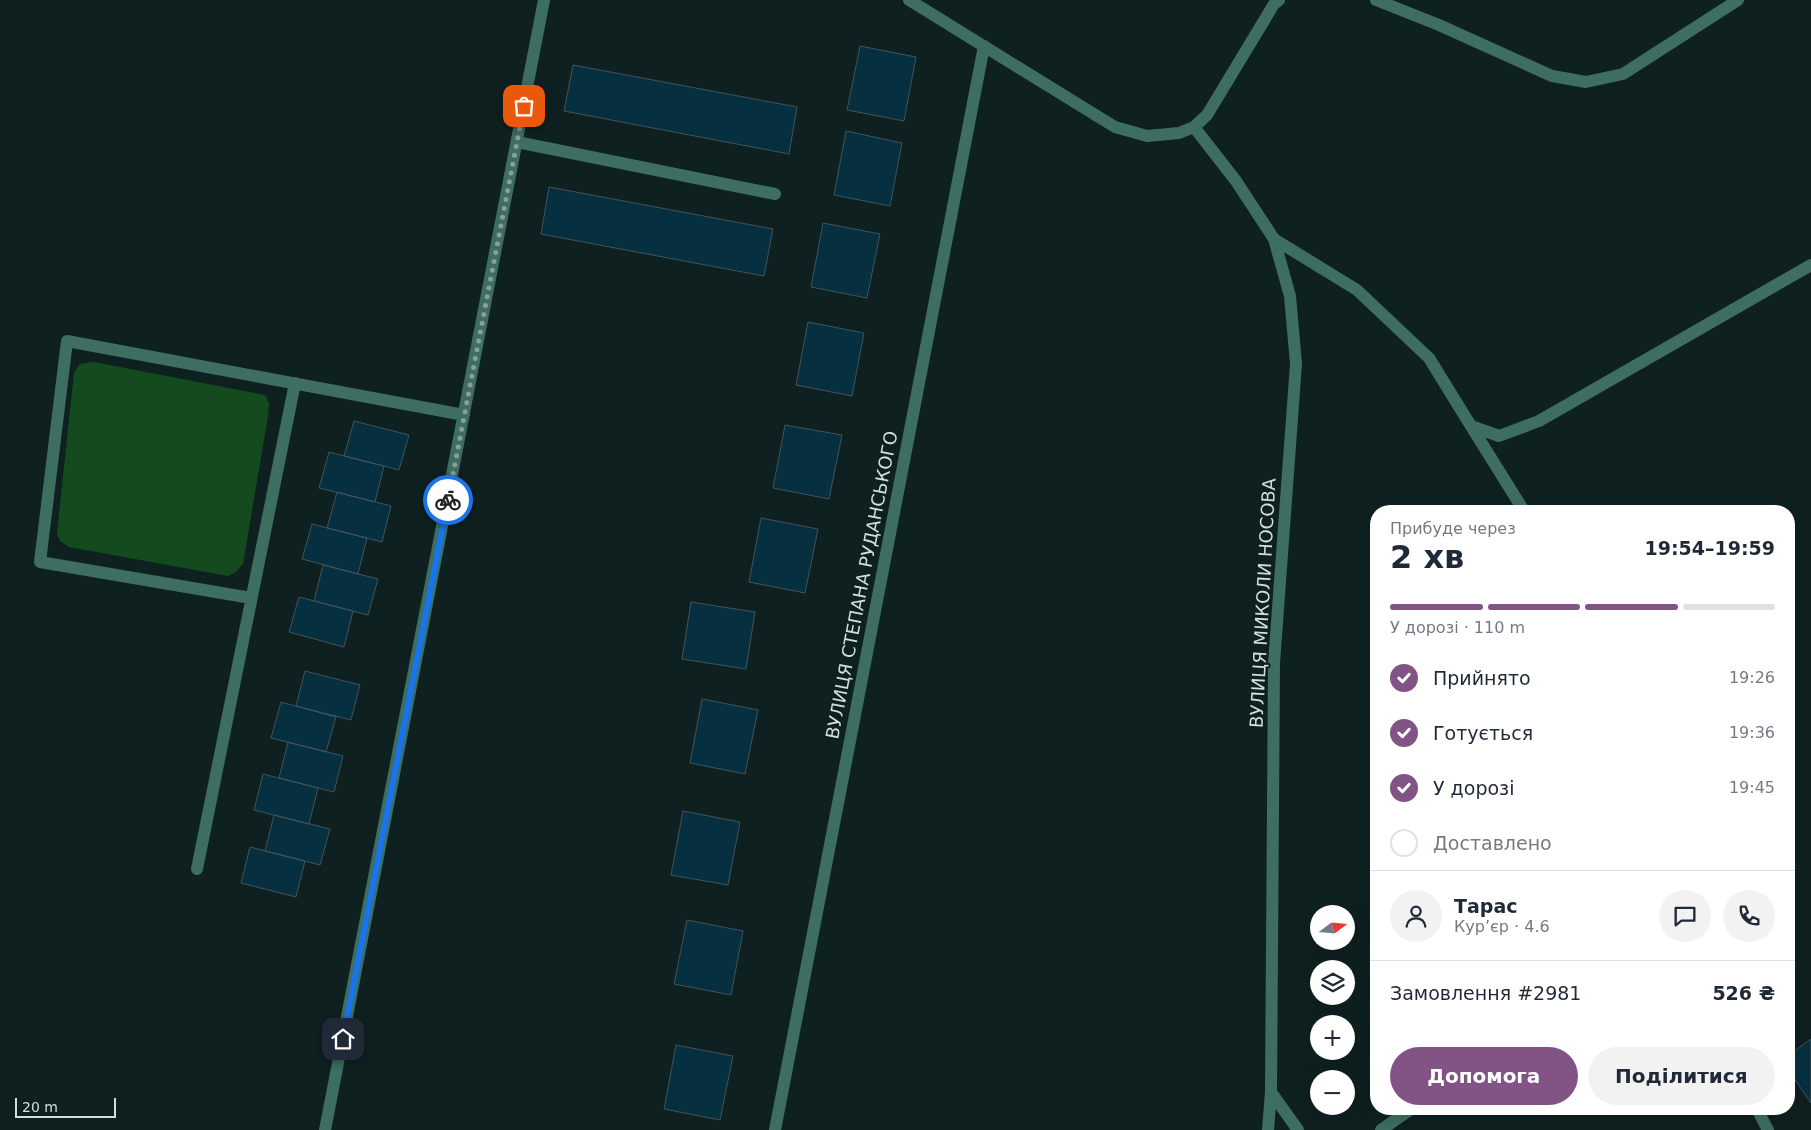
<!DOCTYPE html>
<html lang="uk">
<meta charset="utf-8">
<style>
:root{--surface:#fff;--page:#f2f2f3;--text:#1f2937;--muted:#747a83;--line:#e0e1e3;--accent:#825385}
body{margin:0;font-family:"DejaVu Sans",sans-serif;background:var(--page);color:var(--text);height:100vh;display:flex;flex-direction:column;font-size:19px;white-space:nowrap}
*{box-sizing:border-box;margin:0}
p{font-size:16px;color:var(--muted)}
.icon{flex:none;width:28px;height:28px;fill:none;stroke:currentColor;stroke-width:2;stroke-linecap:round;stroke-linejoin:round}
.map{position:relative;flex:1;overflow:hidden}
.details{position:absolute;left:1370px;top:505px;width:425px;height:610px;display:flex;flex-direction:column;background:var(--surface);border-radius:20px;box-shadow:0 5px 20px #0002}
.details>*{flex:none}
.needle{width:32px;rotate:74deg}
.controls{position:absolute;left:1310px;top:905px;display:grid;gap:10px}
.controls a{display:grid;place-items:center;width:45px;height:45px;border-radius:50%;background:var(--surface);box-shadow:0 5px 20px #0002;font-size:25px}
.scale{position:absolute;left:15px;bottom:12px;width:101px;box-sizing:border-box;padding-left:5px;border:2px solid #d3dedf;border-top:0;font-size:14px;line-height:18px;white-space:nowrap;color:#d3dedf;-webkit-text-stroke:4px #0f2021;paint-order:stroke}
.pin{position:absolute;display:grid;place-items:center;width:42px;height:42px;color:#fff;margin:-21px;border-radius:10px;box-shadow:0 2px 8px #0006}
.courier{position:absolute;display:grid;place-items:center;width:50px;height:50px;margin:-25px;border:4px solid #1a73e8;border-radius:50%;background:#fff;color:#222;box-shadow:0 1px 6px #0007}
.overview em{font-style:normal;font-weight:700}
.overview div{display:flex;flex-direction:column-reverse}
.overview{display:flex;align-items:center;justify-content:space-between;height:85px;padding:0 20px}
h1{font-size:32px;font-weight:700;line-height:38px}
.bar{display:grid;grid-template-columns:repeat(4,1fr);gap:8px 5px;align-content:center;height:60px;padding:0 20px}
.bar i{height:6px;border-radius:4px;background:var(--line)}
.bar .selected{background:var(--accent)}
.bar p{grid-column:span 4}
.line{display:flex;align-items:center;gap:12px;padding:0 20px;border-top:1px solid var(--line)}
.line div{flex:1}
.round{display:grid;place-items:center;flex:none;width:52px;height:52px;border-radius:26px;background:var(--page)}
ol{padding:0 20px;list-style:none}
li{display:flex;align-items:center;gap:15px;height:55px}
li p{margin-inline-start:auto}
li .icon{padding:5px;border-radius:50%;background:var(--accent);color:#fff;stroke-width:4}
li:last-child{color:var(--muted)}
li i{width:28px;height:28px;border:2px solid var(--line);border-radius:50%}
.cta{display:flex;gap:10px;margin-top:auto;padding:10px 20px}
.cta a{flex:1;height:58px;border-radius:30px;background:var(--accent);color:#fff;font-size:20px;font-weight:700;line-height:58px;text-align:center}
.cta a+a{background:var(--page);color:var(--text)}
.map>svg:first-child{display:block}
</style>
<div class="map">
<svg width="1811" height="1130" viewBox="0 0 1811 1130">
<rect width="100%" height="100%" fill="#0f2021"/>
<path fill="#144b1e" d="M94,362L265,395L269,404L268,416L243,564L236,572L228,576L69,547L60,541L57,533L74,373L80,364Z"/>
<path fill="#063040" stroke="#43535a" d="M860,46L916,57L904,121L847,110Z
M573,65L797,107L789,154L564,111Z
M846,131L902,143L890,206L834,195Z
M549,187L773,229L764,276L541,234Z
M823,223L880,234L867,298L811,287Z
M808,322L864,333L852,396L796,385Z
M354,421L409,435L399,470L344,456Z
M785,425L842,435L829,499L773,488Z
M329,452L384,466L375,502L319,488Z
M337,492L391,506L382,542L327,528Z
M761,518L818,529L805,593L749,582Z
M312,524L367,538L358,574L302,559Z
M323,565L378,579L368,615L314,601Z
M299,597L353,611L344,647L289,632Z
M691,602L755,612L746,669L682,659Z
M305,671L360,685L351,720L296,706Z
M702,699L758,710L745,774L690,763Z
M281,702L336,717L326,752L271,738Z
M288,742L343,756L334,792L279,778Z
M263,774L318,788L309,824L254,810Z
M683,811L740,822L728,885L671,875Z
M274,815L330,829L320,865L265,851Z
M250,847L305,861L296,897L241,883Z
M687,920L743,931L731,995L674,984Z
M1811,1039V1103L1789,1071V1055Z
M676,1045L733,1056L720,1120L664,1109Z"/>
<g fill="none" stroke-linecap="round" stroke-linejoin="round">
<path stroke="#3d6e60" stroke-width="12" d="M909,0L1115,127L1147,136L1179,133L1194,127L1207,115L1274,4L1279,0
M1376,0L1439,25L1552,76L1586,82L1623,74L1738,0
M1194,127L1236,181L1274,239L1290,296L1296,364L1274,663L1271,1092L1298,1130
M517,142L775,194
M1274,239L1357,290L1429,358L1471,426L1499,436L1539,421L1811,265
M1471,426L1524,511
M251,598L40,562L67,341L464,415
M197,869L295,383
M1757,1109L1768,1130
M325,1130L544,0
M775,1130L984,46
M1268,1130L1271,1092
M1381,1130L1411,1109"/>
</g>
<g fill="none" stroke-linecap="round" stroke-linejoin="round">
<path stroke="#8e9c9c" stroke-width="5" stroke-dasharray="0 9" d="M448,500L524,106"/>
<path stroke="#1a73e8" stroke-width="6" d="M343,1039L448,500"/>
</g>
<g text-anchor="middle" stroke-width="4" stroke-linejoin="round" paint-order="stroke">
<g font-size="18" fill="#d3dedf" stroke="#0f2021">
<text transform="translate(862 585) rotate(-79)" y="6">ВУЛИЦЯ СТЕПАНА РУДАНСЬКОГО</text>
<text transform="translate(1263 603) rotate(-87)" y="6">ВУЛИЦЯ МИКОЛИ НОСОВА</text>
</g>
</g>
</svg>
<div class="controls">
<a><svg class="needle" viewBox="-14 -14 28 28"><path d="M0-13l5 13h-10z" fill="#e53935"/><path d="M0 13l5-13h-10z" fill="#747a83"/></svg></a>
<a><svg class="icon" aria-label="layers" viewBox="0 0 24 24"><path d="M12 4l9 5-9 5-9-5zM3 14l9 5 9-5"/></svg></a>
<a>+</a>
<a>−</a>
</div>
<div class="scale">20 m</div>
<div class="pin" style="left:524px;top:106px;background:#ea580c"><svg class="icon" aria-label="bag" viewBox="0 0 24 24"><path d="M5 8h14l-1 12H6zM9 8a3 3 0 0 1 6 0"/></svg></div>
<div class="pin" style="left:343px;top:1039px;background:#1f2937"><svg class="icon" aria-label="home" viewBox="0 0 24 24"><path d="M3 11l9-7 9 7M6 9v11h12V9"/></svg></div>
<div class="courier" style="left:448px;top:500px"><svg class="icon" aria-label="bike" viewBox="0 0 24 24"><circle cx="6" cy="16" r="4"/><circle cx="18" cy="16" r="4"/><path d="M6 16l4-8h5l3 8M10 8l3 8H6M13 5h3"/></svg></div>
<section class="details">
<div class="overview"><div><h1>2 хв</h1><p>Прибуде через</p></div><em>19:54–19:59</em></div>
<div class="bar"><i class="selected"></i><i class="selected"></i><i class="selected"></i><i></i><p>У дорозі · 110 m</p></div>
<ol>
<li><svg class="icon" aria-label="check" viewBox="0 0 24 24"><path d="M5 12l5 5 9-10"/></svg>Прийнято<p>19:26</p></li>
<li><svg class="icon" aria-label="check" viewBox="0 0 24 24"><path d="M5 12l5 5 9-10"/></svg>Готується<p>19:36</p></li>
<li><svg class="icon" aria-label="check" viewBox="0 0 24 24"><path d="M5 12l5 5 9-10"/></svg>У дорозі<p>19:45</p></li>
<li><i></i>Доставлено</li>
</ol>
<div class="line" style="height:90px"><a class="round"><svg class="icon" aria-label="person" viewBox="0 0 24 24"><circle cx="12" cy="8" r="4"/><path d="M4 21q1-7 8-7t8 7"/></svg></a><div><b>Тарас</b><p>Кур’єр · 4.6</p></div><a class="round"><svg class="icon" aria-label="chat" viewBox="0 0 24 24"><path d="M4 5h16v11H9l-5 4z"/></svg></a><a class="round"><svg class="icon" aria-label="phone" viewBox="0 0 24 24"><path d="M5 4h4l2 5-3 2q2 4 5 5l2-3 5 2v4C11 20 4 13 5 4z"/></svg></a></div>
<div class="line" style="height:65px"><div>Замовлення #2981</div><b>526 ₴</b></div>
<div class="cta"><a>Допомога</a><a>Поділитися</a></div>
</section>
</div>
